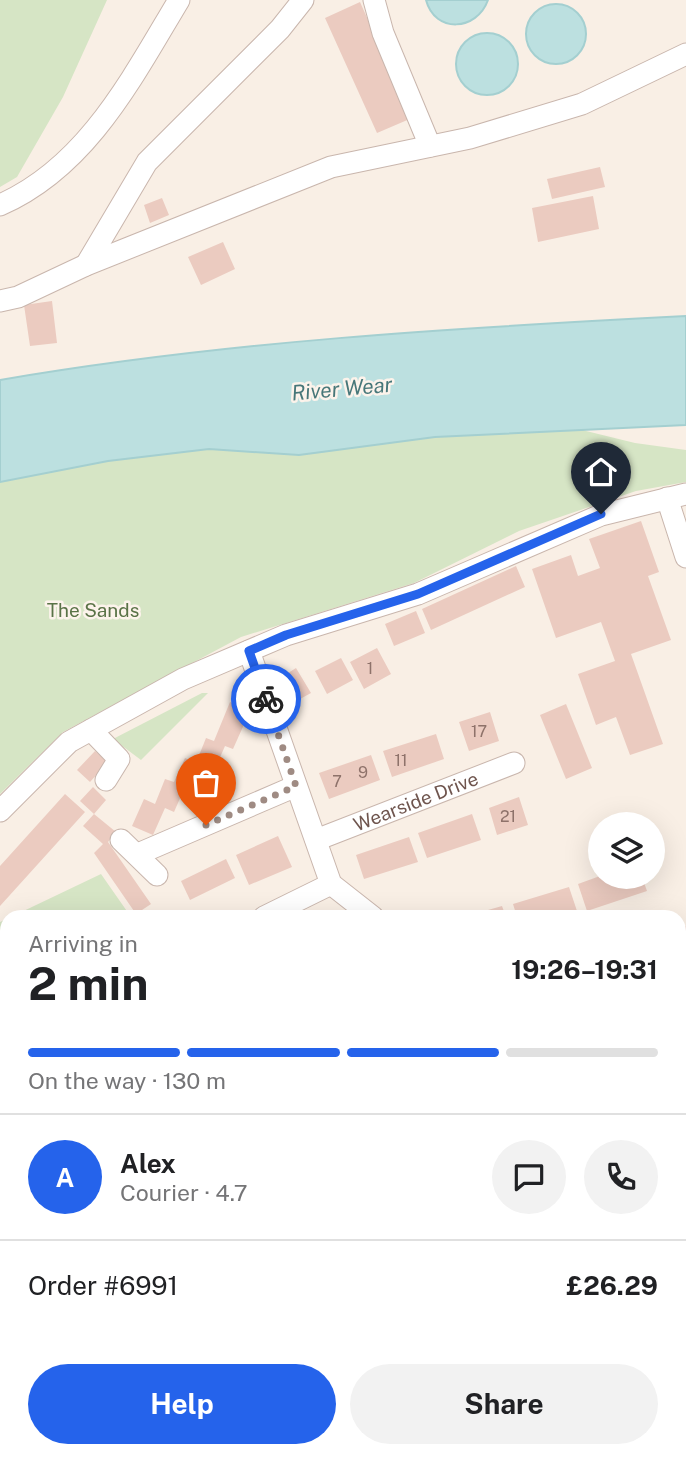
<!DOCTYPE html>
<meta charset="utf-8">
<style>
:root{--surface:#fff;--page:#f2f2f2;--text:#202124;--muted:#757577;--line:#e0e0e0;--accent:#2563eb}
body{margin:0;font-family:"Public Sans",sans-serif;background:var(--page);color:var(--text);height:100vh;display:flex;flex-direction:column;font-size:26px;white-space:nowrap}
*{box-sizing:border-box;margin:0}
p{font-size:23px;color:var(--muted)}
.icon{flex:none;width:38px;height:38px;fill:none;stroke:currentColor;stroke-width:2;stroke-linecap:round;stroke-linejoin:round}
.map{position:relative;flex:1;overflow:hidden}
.sheet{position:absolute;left:0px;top:910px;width:686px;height:548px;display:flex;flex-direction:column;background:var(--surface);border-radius:21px 21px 0 0;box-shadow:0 7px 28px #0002}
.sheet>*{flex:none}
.buttons{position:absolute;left:588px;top:812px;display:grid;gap:14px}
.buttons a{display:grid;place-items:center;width:77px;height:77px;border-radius:50%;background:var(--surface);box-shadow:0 7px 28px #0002;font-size:35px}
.pin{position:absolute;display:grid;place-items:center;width:60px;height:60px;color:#fff;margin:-72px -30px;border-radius:50% 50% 50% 0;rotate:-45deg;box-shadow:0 0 7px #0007}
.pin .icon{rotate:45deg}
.courier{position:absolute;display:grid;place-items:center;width:70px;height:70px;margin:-35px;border:5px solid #2563eb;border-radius:50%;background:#fff;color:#222;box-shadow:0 2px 9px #0007}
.headline em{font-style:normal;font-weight:700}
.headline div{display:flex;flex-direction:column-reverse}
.headline{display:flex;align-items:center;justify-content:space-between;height:119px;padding:0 28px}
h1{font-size:46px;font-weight:700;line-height:52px}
.bar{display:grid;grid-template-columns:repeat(4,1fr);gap:10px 7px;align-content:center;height:84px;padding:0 28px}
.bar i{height:9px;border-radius:5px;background:var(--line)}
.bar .on{background:var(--accent)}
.bar p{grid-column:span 4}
.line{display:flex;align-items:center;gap:18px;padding:0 28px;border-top:2px solid var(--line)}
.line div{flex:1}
.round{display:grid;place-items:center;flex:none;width:74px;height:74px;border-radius:37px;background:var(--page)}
.button{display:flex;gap:14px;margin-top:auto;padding:14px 28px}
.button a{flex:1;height:80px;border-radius:42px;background:var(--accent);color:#fff;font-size:28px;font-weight:700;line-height:80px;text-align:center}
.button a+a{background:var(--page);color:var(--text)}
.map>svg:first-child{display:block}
</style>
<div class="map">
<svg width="686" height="1457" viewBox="0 0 686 1457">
<rect width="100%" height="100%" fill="#f9efe5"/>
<path fill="#d6e5c5" d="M0,0H107L63,97L17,177L0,187Z
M582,430L635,443L686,450V482L636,491L519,531L414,583L241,637L63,732L0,794V482L108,461L210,448L299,455L435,437Z
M202,693H208L141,760L113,739Z
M101,874L131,917H11Z
M7,919V1309L0,1300V922Z
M7,1391V1451H50L53,1457H0V1395Z"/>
<path fill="#bce0e0" stroke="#a4cfd0" stroke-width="2" d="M426,0H488C477,31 435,34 426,0Z
M526 34a30 30 0 1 1 60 0a30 30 0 1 1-60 0Z
M456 64a31 31 0 1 1 62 0a31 31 0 1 1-62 0Z
M686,316V425L435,437L299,455L209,449L108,461L0,482V380C227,341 456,328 686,316Z"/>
<path fill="#ebcbc0" d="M360,2L412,118L377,133L325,18Z
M600,167L605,187L552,199L547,179Z
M593,196L599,229L538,242L532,208Z
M162,198L169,215L150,223L144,205Z
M223,242L235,269L201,285L188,257Z
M52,301L57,343L30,346L24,305Z
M641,521L659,572L648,576L671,640L631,654L663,744L630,755L616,717L596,725L578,674L615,661L601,622L556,638L532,569L571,555L578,576L600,568L589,539Z
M516,566L525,587L431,630L422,609Z
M416,611L425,633L394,646L385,624Z
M377,648L391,674L364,689L350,662Z
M341,658L353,680L327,694L315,671Z
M296,668L311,693L291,704L277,680Z
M230,702L250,711L233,749L225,746L214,771L205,767L194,791L185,787L174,812L165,808L153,835L132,826L144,799L155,804L165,779L174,782L185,758L196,763L206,738L214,741Z
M566,704L592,768L566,779L540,715Z
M490,712L499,741L469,751L459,722Z
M436,734L444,759L392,777L383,751Z
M95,751L108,762L90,782L77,770Z
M371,755L380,780L329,799L319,773Z
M93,787L106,800L94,814L80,801Z
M65,794L85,812L0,906V866Z
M519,797L528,825L497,835L489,808Z
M94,814L116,832L108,842L151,904L136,914L94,853L103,844L83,826Z
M472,814L481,840L427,858L418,833Z
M278,836L292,867L249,885L236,855Z
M409,837L418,862L364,879L356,855Z
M226,859L235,878L190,900L181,881Z
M600,876L642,877L647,891L587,911L578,884Z
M569,887L578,914L568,917H517L513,904Z
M502,906L506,917H467V916Z
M686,926V965L681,967L679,929Z
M686,1082V1118L679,1119V1083Z
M686,1308V1342L679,1344V1309Z
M686,1411V1440L679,1441V1412Z
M146,1451H202L204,1457H149Z
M427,1451H539V1457H526L525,1453L512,1457H428Z"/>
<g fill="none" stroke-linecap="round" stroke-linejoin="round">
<g stroke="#c9b6ad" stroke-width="23">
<g id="minor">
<path d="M374,0L383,33L430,146"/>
<path d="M0,205C87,167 132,78 179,0"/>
<path d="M86,265L147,162L280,29L303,0"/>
<path d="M0,301L18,297L86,265L331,167L470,138L582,104L686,54"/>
<path d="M667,498L686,557"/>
<path d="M249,651L331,884L373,917"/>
<path d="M91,730L119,759L106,780"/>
<path d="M0,811L69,742L183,679L286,635L418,594L601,515L686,494"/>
<path d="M121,840L157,875"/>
<path id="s1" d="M316,840L514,763"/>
<path d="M138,854L296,786"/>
<path d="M264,917L331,884"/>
<path d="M578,1451L579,1457"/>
<path d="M307,1457L325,1451"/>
</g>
</g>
<use href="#minor" stroke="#fff" stroke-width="21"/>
</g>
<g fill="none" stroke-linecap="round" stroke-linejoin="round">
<path stroke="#9f8b83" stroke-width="7" stroke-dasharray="0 12.6" d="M206,825L296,786L266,699"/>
<path stroke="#2563eb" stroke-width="9" d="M266,699L249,651L286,635L418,594L601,514"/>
</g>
<g text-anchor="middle" stroke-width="5" stroke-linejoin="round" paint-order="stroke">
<g font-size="16" fill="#8e726a">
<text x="370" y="674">1</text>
<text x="479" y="737">17</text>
<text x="401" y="766">11</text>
<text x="363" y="778">9</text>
<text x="337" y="787">7</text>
<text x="508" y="822">21</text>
</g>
<g font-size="19" fill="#5a7347" stroke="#fcf3eb">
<text x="93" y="617">The Sands</text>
</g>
<g font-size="19" fill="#6f554e" stroke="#fcf3eb">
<text dy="7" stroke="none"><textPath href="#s1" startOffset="107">Wearside Drive</textPath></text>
</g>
<g font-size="21" font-style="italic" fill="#477779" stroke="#fcf3eb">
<text transform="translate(342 389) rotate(-5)" y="7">River Wear</text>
</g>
</g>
</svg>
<div class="buttons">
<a><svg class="icon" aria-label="layers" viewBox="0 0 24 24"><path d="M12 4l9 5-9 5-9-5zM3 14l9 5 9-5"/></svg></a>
</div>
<div class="pin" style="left:206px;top:825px;background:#ea580c"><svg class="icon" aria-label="bag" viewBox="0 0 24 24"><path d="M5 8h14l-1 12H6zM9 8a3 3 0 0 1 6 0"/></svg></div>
<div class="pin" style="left:601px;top:514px;background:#1f2937"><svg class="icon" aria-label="home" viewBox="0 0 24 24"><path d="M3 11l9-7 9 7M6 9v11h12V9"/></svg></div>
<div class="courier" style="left:266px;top:699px"><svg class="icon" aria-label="bike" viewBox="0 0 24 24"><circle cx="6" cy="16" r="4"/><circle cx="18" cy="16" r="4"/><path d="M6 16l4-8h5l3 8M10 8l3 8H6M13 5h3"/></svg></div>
<section class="sheet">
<div class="headline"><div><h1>2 min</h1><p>Arriving in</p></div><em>19:26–19:31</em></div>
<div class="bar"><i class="on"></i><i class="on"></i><i class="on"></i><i></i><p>On the way · 130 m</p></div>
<div class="line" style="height:126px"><b class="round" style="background:var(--accent);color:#fff">A</b><div><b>Alex</b><p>Courier · 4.7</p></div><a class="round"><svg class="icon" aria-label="chat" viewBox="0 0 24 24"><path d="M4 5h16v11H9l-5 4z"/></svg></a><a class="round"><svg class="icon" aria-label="phone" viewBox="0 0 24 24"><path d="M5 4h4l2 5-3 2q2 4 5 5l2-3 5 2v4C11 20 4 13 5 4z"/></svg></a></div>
<div class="line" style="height:91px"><div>Order #6991</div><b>£26.29</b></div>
<div class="button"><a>Help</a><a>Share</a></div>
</section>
</div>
